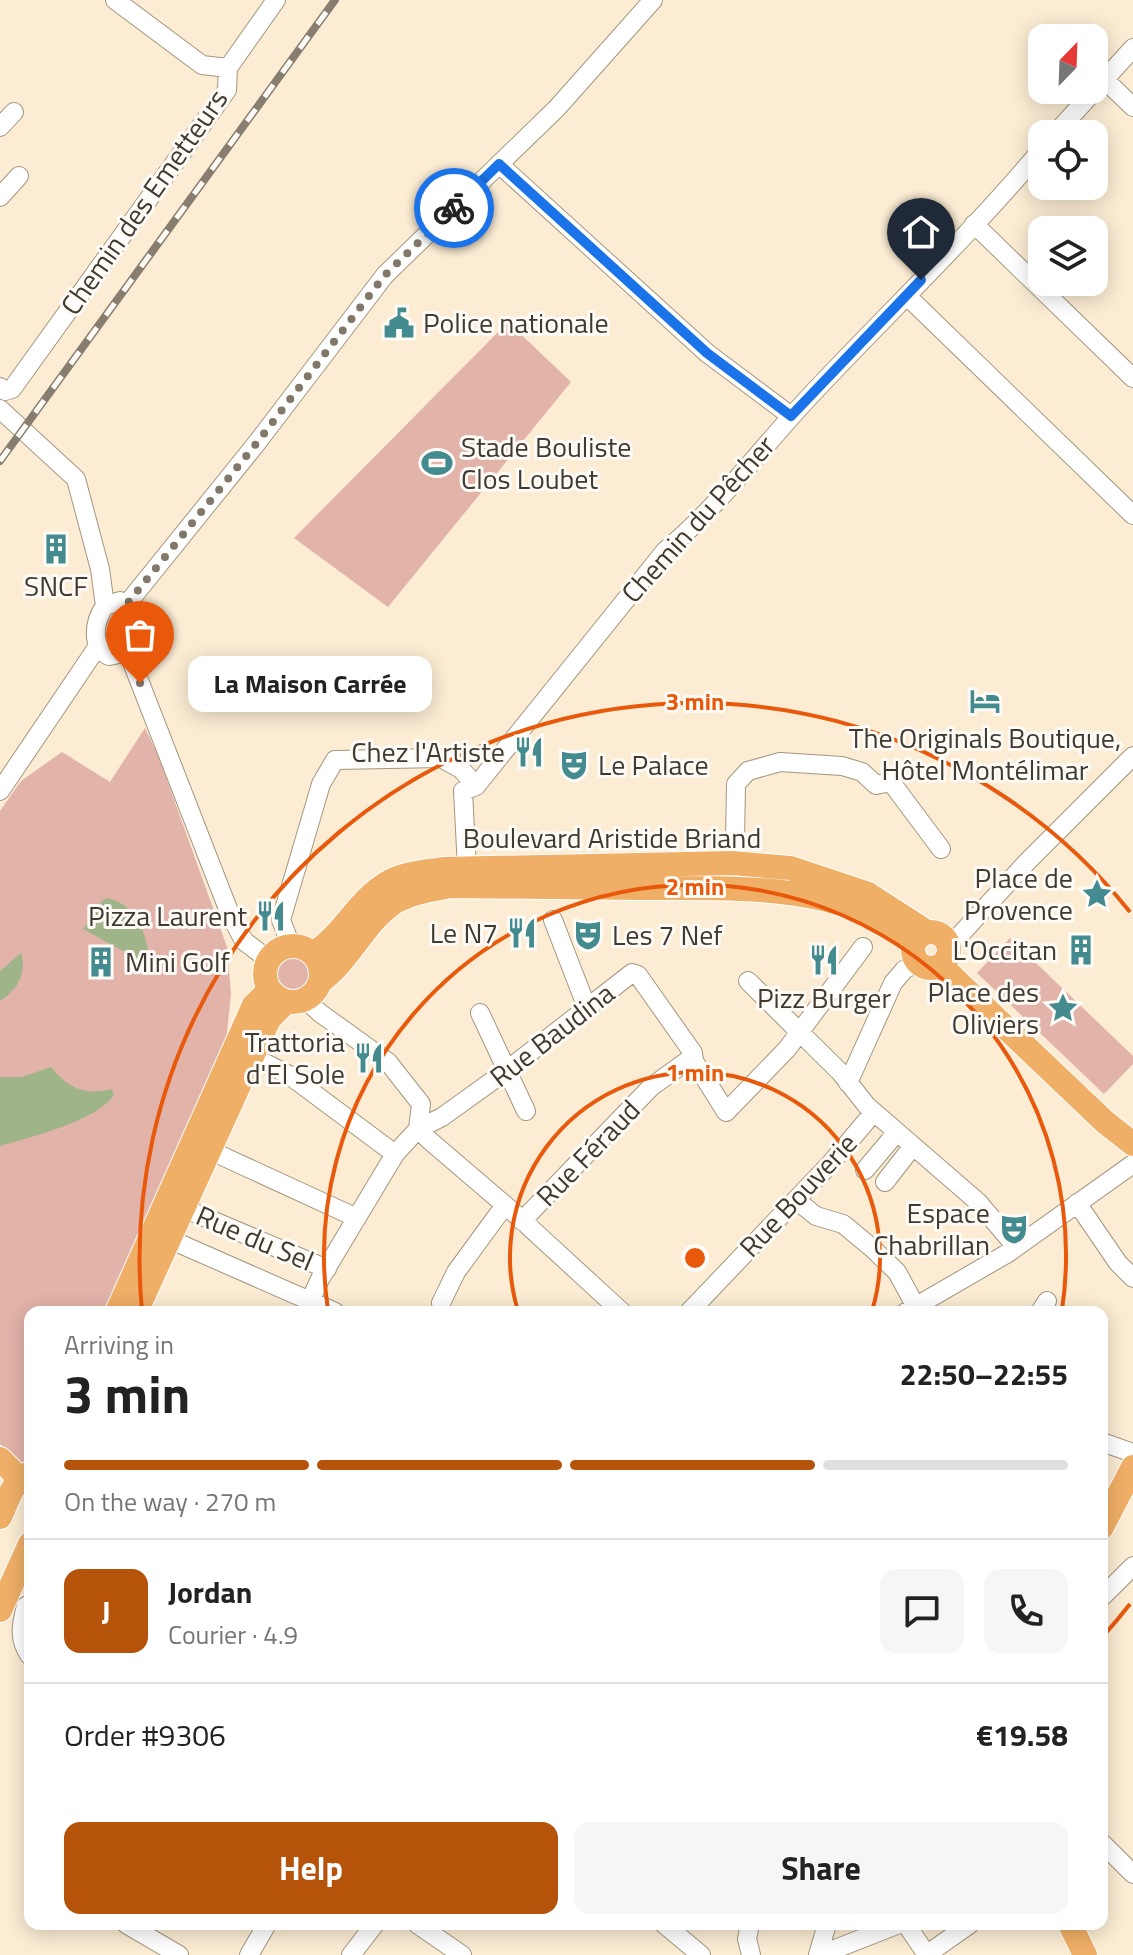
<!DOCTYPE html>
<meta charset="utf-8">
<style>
:root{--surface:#fff;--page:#f6f6f6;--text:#222;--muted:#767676;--line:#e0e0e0;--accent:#b45309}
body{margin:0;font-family:"Titillium Web",sans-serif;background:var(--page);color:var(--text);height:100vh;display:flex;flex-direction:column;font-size:30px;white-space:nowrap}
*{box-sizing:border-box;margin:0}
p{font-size:26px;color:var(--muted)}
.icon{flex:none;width:44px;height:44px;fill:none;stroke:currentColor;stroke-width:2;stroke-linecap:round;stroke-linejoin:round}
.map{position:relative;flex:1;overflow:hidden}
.panel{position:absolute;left:24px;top:1306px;width:1084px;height:624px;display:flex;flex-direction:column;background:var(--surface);border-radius:16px;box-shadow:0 4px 20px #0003}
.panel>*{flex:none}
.needle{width:52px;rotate:23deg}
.tools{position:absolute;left:1028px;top:24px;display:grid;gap:16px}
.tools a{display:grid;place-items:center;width:80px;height:80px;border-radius:16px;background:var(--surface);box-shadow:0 4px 20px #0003;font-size:40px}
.pin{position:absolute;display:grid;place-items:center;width:68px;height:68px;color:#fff;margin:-82px -34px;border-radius:50% 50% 50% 0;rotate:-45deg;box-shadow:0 0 8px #0007}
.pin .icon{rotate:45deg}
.courier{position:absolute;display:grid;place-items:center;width:80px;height:80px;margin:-40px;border:6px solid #1a73e8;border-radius:50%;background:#fff;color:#222;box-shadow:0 2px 10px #0007}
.bubble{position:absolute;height:56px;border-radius:16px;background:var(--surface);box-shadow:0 4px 20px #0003;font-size:26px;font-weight:700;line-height:56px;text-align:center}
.overview em{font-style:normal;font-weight:700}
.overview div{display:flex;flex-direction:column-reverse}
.overview{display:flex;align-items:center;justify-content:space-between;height:136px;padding:0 40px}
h1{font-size:52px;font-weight:700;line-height:60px}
.bar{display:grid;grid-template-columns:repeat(4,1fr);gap:12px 8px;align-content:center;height:96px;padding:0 40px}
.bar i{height:10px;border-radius:6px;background:var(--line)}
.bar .on{background:var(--accent)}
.bar p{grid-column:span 4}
.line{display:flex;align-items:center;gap:20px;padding:0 40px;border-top:2px solid var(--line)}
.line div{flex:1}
.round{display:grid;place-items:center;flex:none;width:84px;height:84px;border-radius:16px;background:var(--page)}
.button{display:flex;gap:16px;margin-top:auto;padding:16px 40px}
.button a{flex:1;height:92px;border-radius:16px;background:var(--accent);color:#fff;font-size:32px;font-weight:700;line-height:92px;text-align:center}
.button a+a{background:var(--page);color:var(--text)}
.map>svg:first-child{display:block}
</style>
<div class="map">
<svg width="1133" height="1955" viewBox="0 0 1133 1955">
<rect width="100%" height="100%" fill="#fbecd3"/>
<path fill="#e2b3a9" d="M508,322L571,382L388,607L294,538Z
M145,728L158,755L227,947L231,994L226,1042L107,1312H30V1462L20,1463L0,1444V811L21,781L62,752L110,782Z
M1010,938L1133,1056V1064L1104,1094L977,973Z
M273 975a20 20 0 1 1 40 0a20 20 0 1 1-40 0Z"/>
<path fill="#a0b48a" d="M107,898C138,905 146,934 150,961L143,962L83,929L103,900Z
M21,953C27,973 18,990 0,1001V971Z
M51,1067C68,1088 85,1096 112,1089L114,1095C97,1121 30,1137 0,1146V1077H22Z"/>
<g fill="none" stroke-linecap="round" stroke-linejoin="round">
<g stroke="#a4967f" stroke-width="20">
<path id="minor" d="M115,0L202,65L228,68
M1105,80L1133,107
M0,127L14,112
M1055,134L1133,48
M499,164L707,353L791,416
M0,197L19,176
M974,224L1133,378
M907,296L1133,515
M0,387L5,391L12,389L227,90L228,68L276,0
M0,409L76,479L100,569L105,606
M120,601L127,604C137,621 134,634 128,652L109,656C90,646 94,621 105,606Z
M127,604L256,444L385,275L557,108L653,0
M128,652L230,914L244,941L269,960
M0,791L98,646
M732,863L735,842L736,784L748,771L780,762L842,766L862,772L876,785L891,782L941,849
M467,868L463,791L476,786L665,551C720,505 762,447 811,395C888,313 970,235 1042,149
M553,920L587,1008
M291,946L281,920L321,784L335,760L441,758L461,769L476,786
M949,947L1026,863L1133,756
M748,981L840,1072L867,1106L978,1202L1016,1247
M306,1000L320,1013L388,1062L421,1104L418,1129L429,1140L512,1211L622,1312
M480,1013L526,1111
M251,1056L289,1075L395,1154
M848,1083L893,983L904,970L917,962
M209,1150L357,1218
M865,1170L897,1132
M885,1182L913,1146
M796,1200L816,1216L843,1224L872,1248L897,1272L916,1307
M1077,1203L1118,1263L1133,1278
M183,1208L327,1269
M522,1221L651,1087L687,1061H694
M169,1239L335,1312
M310,1301L320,1279L395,1154L418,1129L442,1117L506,1071L632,973L638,975L693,1053L694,1061L726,1112L787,1049L863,947
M441,1303L456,1272L505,1205
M689,1312L831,1163L874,1112
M906,1312L1008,1253L1133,1164
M1040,1312L1047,1301
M1102,1442L1133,1453
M1102,1597L1133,1566
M26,1606C21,1625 18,1639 30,1656
M1102,1843L1133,1874
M126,1924L179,1955
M417,1924L462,1955
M664,1924L701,1955
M750,1924L747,1939L751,1955
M906,1924L927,1955
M249,1955L267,1924
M351,1955L375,1924
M818,1955L827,1924
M820,1955L899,1924
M926,1955L970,1924"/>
</g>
<g stroke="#fff" stroke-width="26">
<path id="major" d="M913 950a18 18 0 1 1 36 0a18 18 0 1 1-36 0Z
M265 974a28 28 0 1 1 56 0a28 28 0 1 1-56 0Z
M313,954C343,935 357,901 387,883C403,873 425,872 443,869L732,863L790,868L868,894L927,932
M941,966L1105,1122L1133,1144
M321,981C351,959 365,921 395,902C412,892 432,890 450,886C514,887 577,887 641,888C726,889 829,881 903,933
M117,1312L254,1005L270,990
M136,1312L269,1019L286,1002
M0,1459L20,1479
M0,1517C7,1502 13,1479 30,1473
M1102,1527L1133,1467
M0,1610L30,1544
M1070,1924L1085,1955"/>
</g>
<use href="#minor" stroke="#fff" stroke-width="18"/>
<use href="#major" stroke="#f0af67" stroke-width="24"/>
<g stroke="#877e6f" stroke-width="8">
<path id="rail" d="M0,461L335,0"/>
</g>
<use href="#rail" stroke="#fefbf6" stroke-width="5" stroke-dasharray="15" stroke-linecap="butt"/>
</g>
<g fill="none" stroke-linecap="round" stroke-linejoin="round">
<path stroke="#81786a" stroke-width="8" stroke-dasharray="0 14.4" d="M140,683L128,652L135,627L127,604L256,444L385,275L454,208"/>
<path stroke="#1a73e8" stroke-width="10" d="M454,208L499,164L707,353L791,416L921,280"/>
</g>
<g fill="none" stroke="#e8590c" stroke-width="4">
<path d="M518 1311A185 185 0 1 1 872 1311"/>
<path d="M328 1310A371 371 0 1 1 1062 1310"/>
<path d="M1130 1604A556 556 0 0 1 1105 1634M142 1311A556 556 0 0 1 1130 912"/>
</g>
<defs>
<g id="civic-bare" transform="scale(2.4)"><path d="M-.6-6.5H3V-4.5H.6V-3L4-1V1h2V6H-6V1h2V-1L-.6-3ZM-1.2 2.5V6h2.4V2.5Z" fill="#438b8f" stroke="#fefbf6" stroke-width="2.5" paint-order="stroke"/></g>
<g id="stadium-bare" transform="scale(2.4)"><path d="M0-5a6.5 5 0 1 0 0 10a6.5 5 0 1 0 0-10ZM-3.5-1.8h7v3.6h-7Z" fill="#438b8f" stroke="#fefbf6" stroke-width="2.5" paint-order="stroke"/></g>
<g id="building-bare" transform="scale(2.4)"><path d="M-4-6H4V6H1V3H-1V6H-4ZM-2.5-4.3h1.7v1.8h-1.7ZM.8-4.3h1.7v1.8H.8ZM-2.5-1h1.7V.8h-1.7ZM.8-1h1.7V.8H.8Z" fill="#438b8f" stroke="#fefbf6" stroke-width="2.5" paint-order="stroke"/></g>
<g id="hotel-bare" transform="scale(2.4)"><path d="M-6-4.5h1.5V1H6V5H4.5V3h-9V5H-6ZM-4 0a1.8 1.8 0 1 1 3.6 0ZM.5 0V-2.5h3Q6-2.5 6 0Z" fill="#438b8f" stroke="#fefbf6" stroke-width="2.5" paint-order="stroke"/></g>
<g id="restaurant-bare" transform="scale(2.4)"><path d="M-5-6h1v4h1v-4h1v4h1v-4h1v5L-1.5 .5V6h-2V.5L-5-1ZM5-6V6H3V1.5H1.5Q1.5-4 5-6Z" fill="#438b8f" stroke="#fefbf6" stroke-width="2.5" paint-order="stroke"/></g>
<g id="theatre-bare" transform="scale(2.4)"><path d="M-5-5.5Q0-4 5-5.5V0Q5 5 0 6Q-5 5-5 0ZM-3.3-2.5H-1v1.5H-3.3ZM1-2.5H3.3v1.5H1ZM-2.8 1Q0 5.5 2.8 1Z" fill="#438b8f" stroke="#fefbf6" stroke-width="2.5" paint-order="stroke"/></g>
<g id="sight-bare" transform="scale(2.4)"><path d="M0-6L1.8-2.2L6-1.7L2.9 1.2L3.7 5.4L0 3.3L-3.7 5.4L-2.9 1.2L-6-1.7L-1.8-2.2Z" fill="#438b8f" stroke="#fefbf6" stroke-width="2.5" paint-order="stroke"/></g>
</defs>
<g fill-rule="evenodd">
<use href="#civic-bare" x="399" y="323"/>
<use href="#stadium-bare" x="437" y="463"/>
<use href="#building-bare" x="56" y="549"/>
<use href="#hotel-bare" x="985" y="701"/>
<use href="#restaurant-bare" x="529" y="752"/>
<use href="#theatre-bare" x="574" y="765"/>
<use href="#sight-bare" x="1097" y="894"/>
<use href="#restaurant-bare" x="271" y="916"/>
<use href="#restaurant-bare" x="522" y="933"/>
<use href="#theatre-bare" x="588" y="935"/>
<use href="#building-bare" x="1081" y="950"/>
<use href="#restaurant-bare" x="824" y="960"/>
<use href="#building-bare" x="101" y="962"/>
<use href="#sight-bare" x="1063" y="1008"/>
<use href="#restaurant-bare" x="369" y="1058"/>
<use href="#theatre-bare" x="1014" y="1229"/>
</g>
<g text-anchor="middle" stroke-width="6" stroke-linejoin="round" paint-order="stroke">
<g font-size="28" fill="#403a31" stroke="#fefbf6">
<text transform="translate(144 202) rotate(-55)" y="10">Chemin des Emetteurs</text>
<text transform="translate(698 519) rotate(-48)" y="10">Chemin du Pêcher</text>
<text x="612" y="848">Boulevard Aristide Briand</text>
<text transform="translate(552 1035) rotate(-38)" y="10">Rue Baudina</text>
<text transform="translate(588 1153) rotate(-46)" y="10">Rue Féraud</text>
<text transform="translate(798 1195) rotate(-47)" y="10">Rue Bouverie</text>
<text transform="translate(255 1238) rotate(23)" y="10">Rue du Sel</text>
</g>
<g font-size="28" fill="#403a31" stroke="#fefbf6" text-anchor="end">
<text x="423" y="333" text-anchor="start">Police nationale</text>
<text x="461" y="457" text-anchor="start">Stade Bouliste<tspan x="461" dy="32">Clos Loubet</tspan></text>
<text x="56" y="596" text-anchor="middle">SNCF</text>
<text x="985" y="748" text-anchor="middle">The Originals Boutique,<tspan x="985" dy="32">Hôtel Montélimar</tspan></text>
<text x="505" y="762">Chez l'Artiste</text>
<text x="598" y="775" text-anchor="start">Le Palace</text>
<text x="1073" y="888">Place de<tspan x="1073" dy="32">Provence</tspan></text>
<text x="247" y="926">Pizza Laurent</text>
<text x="498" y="943">Le N7</text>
<text x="612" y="945" text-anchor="start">Les 7 Nef</text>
<text x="1057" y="960">L'Occitan</text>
<text x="125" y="972" text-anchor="start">Mini Golf</text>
<text x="1039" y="1002">Place des<tspan x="1039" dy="32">Oliviers</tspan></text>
<text x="824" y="1008" text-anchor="middle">Pizz Burger</text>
<text x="345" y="1052">Trattoria<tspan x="345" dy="32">d'El Sole</tspan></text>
<text x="990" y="1223">Espace<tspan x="990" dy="32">Chabrillan</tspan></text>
</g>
</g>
<circle cx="695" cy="1258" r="12" fill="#e8590c" stroke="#fefbf6" stroke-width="4"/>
<g font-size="24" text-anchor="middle" font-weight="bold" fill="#e8590c" stroke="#fefbf6" stroke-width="6" stroke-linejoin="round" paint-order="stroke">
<text x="695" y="710">3 min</text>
<text x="695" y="895">2 min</text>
<text x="695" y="1081">1 min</text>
</g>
</svg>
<div class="tools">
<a><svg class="needle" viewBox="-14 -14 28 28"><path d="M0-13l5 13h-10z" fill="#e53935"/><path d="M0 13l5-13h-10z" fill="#767676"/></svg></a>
<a><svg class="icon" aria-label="locate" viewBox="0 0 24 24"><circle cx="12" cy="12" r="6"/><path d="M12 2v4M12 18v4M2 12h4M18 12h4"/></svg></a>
<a><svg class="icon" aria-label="layers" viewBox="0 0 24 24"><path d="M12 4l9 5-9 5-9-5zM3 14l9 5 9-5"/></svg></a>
</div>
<div class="pin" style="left:140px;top:683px;background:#ea580c"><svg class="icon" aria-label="bag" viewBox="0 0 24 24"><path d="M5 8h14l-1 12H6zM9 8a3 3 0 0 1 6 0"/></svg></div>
<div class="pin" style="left:921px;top:280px;background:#1f2937"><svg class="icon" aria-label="home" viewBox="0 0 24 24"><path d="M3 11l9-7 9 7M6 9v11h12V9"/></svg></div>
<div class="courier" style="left:454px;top:208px"><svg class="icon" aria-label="bike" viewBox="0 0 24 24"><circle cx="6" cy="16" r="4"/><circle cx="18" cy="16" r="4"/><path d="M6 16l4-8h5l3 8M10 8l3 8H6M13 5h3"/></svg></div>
<div class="bubble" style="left:188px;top:656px;width:244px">La Maison Carrée</div>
<section class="panel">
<div class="overview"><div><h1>3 min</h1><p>Arriving in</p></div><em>22:50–22:55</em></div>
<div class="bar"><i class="on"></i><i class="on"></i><i class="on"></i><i></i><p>On the way · 270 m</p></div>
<div class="line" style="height:144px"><b class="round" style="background:var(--accent);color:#fff">J</b><div><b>Jordan</b><p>Courier · 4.9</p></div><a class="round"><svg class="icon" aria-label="chat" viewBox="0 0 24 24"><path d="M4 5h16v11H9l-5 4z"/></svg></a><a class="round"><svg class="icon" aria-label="phone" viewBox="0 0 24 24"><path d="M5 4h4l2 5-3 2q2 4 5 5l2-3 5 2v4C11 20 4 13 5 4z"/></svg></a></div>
<div class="line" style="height:104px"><div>Order #9306</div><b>€19.58</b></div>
<div class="button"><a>Help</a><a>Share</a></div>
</section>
</div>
